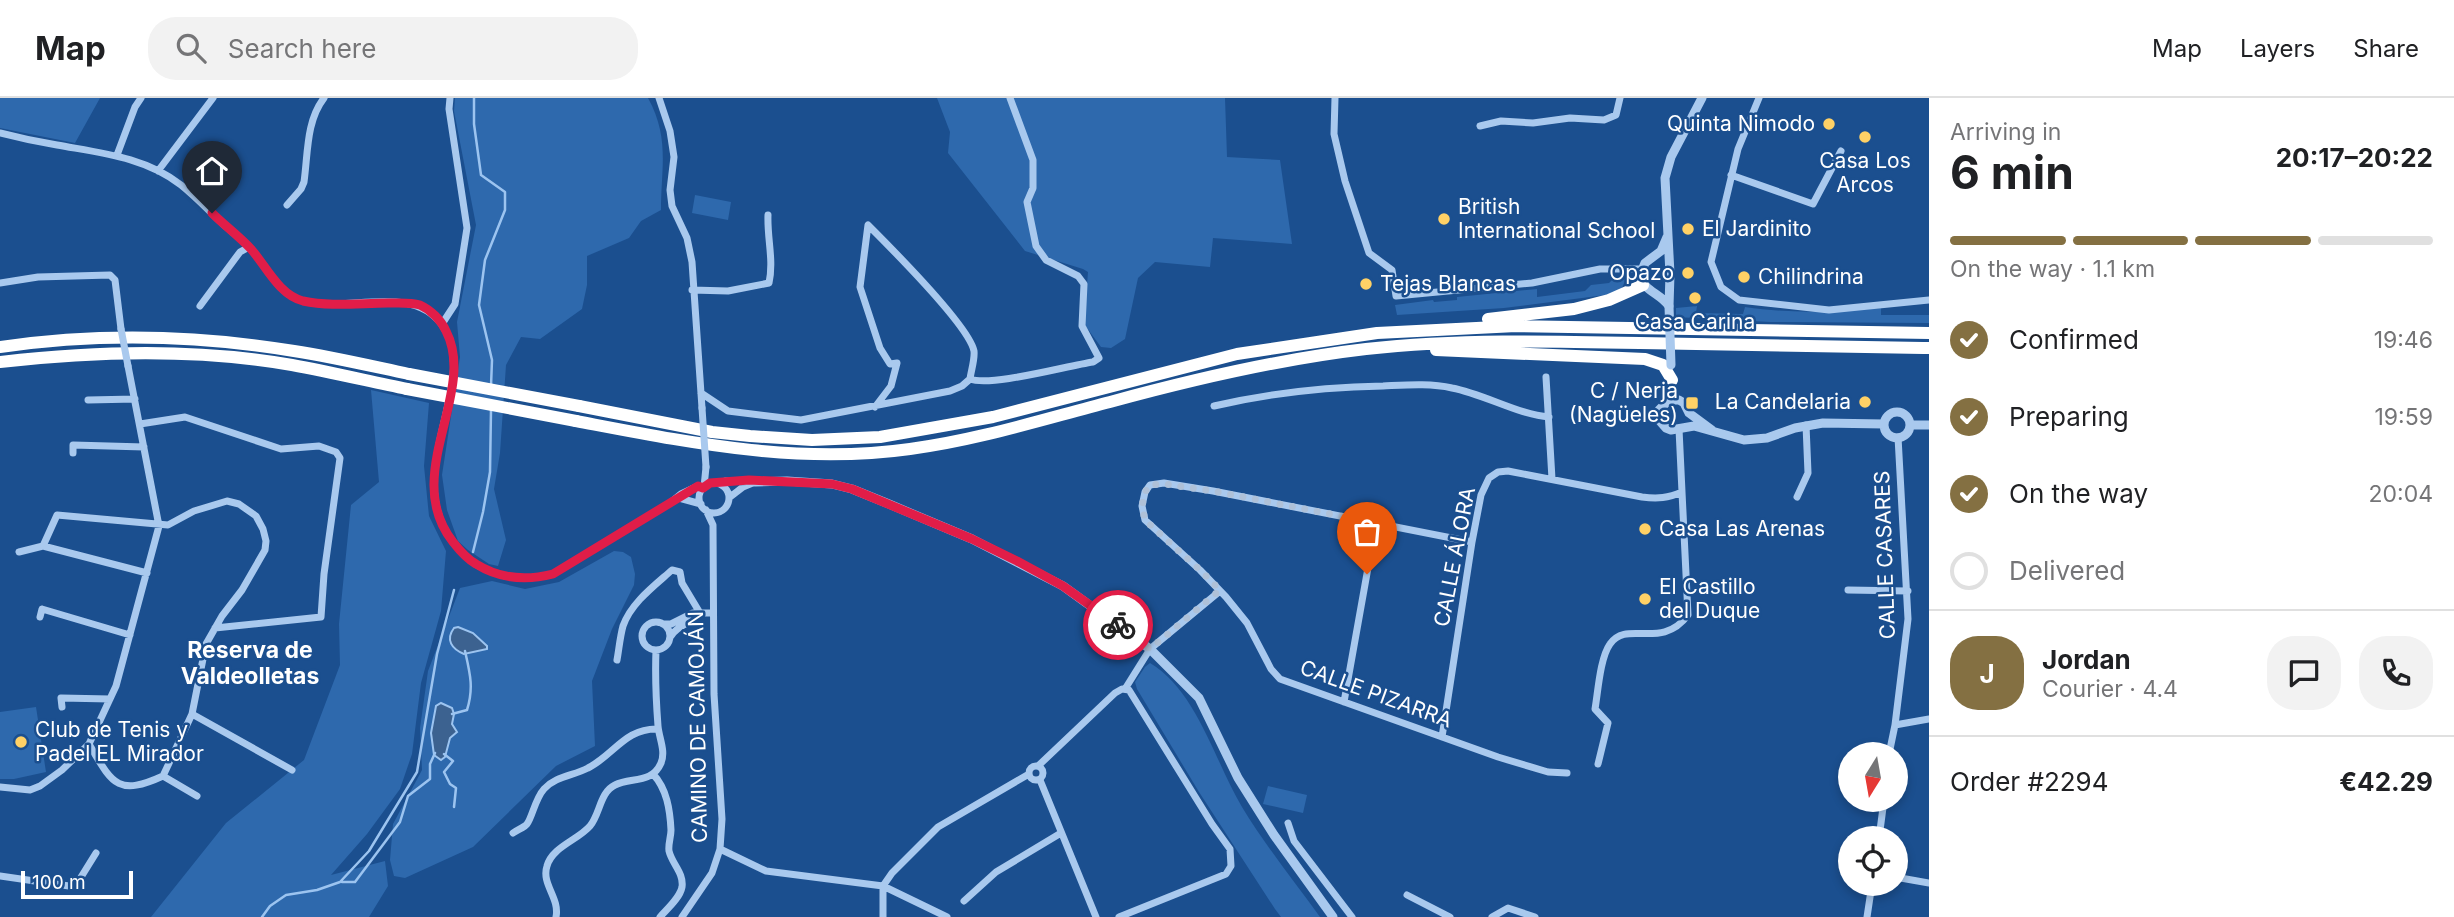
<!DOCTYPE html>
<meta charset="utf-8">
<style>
:root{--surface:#fff;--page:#f2f2f2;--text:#202124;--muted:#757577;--line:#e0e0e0;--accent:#847042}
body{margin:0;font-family:Inter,sans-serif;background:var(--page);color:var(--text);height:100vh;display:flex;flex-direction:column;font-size:26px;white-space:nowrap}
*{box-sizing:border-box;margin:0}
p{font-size:23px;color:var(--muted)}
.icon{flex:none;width:38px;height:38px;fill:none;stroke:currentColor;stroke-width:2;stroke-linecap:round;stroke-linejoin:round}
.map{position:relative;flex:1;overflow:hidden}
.side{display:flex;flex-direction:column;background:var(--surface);width:525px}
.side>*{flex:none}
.needle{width:46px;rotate:191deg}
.tools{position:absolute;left:1838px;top:644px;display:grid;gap:14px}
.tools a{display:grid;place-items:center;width:70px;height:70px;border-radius:50%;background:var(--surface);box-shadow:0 4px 10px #0003;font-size:35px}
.scale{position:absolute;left:21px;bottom:18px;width:112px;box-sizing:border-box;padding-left:7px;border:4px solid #fff;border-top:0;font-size:19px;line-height:24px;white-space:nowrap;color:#fff;-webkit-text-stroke:5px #1b4f8f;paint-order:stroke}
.pin{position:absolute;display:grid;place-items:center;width:60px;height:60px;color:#fff;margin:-72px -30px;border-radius:50% 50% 50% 0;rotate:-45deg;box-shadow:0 0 7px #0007}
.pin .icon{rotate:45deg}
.courier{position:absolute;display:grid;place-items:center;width:70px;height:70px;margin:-35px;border:5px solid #e11d48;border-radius:50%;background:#fff;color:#222;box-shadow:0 2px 9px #0007}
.summary em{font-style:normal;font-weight:700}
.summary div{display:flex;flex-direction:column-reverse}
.summary{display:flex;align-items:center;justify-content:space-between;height:119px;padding:0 21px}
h1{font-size:46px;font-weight:700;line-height:52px}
.bar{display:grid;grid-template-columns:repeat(4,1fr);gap:10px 7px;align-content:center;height:84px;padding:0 21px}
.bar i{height:9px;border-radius:5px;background:var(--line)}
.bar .active{background:var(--accent)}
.bar p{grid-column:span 4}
.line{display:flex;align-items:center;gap:18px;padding:0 21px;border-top:2px solid var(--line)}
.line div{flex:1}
.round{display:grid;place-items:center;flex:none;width:74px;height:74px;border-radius:28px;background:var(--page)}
ol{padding:0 21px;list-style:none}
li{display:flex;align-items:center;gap:21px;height:77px}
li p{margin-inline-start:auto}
li .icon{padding:7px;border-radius:50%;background:var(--accent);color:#fff;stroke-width:4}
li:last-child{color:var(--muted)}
li i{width:38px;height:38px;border:4px solid var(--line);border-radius:50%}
header{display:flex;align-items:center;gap:42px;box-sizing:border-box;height:98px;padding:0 35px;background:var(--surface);border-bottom:2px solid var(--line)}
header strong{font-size:33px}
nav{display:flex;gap:38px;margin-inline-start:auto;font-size:24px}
.search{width:490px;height:63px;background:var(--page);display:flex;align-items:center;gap:18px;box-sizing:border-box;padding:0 24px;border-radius:28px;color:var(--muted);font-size:26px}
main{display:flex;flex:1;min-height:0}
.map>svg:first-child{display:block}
</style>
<header>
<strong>Map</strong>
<div class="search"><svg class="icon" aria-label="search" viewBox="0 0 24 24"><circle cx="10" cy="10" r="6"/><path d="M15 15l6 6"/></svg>Search here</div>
<nav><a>Map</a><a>Layers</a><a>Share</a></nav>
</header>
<main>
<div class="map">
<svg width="1929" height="819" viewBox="0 0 1929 819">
<rect width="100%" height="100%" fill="#1b4f8f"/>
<path fill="#2e69ad" d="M0,0H100L75,45L0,30Z
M455,0H648C670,40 661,70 661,112L641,123L629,140L587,158V187L582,211L540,241L521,239L506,267L500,355L494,391L506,442L498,468L489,466L468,452L458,443L447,412L442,377L460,259L457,224L476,127L454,13Z
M937,0H1225L1227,59L1280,62L1292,146L1213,140L1210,169L1155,164L1138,180L1125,241L1111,250L1101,249L1084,226L1088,174L1083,171L1025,153L948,55L950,34Z
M695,97L731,104L728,122L692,115Z
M1615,179L1626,181L1621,192L1613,196L1504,210L1397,217L1395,207L1433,202L1434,204L1457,202V199L1537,191V199L1585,193L1591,187L1609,185Z
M1697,208L1696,215L1743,216L1745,209C1791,216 1835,214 1881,210V217H1929V225L1770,224L1676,219V210Z
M371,292L429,305L424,368L429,418L446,453L441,513L421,585L412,656L400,691L367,736L331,777L385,763L388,788L369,819H151L226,725L304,662L340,567L339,526L351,407L379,384Z
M614,453L623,454L631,459L635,476L634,487L612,531L592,583L595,648L556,668L473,749L405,780L394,778L390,762L393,726L422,672L420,630L428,573L460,490L492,483L525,491L559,484Z
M1150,565C1197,593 1215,664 1242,709C1265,747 1294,783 1320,819H1281L1275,811L1199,694L1137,591L1135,584L1145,569Z
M36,609L46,674L14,681H0V614Z
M1268,688L1307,697L1303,715L1263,706Z"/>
<path fill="#3c6290" stroke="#9cc4f0" stroke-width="2" d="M458,529L473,535L487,548V551L464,556C452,551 445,542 454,530Z
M441,605L452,610L454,616L452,626L457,634L450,640L445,659L441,662L434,657L431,635L436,608Z"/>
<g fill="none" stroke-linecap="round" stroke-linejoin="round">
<path stroke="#9cc4f0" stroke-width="2.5" d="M474,0V26L481,77L505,94V112L485,162L479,207L492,262L491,288
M473,454L483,414L490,374L491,312
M452,616L467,612C474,590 470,575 465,553
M444,656L453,663L444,674L450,686L456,690L454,709
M342,784H355L400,724L408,698L430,681V666L435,655
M262,819L270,808L286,797L317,792L340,784L369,753L417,674L437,556L454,492"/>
<path stroke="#a9c9ee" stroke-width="7" d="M659,0L670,33L674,59L670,92L672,108L687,140L692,164L702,310
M1335,0L1334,36L1345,83L1369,155L1392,172L1396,198L1532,185L1600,171H1641
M1759,0L1738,51L1711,164L1721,189L1739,202L1829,212L1929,202
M1480,28L1501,23L1533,25L1570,20L1604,22L1616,17L1620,0
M0,35C19,40 38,44 57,47C101,55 145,59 181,87C196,99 210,114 224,127C233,135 243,142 251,151C265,167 278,194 297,201C342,218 410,183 442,227C483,282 398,376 454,445C461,454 468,461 477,467C501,481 526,483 553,476L670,405L681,396L698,388L703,390
M117,57L135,9L141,0
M158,73L213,0
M1731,77L1813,106L1841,53
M287,107L301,91L304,84C308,56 306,23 324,0
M0,185L38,179L110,177L115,182L121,231
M692,192L728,193L769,185C774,162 767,140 768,117
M200,208L240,154L249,149
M442,226L455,206L467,130L449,11L450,0
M1546,279L1552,381
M970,281C991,289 1066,268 1093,264L1099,260L1082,228L1084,186L1078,178L1046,162L1036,148L1027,104L1033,90V62L1010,0
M701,295L728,313L801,322L950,293L962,288L970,281C971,273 975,261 974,253C969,228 889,148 868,127L860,189L880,250L890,266L897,265L891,288L875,309
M88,302L135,301
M1214,308C1270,295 1325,289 1383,288C1406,287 1430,285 1452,290C1484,296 1519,317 1549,319
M140,326L185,319L281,351L319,348L336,354L340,360L324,476L321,519L215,530
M73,355V347L144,349
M699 400a15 15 0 1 1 30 0a15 15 0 1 1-30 0Z
M720,386L725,383L755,384
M704,389L706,369
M730,399L743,389L755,384
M1797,399L1808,375L1806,327
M679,400L701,406
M1472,444L1213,393L1164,385L1150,387L1145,394L1142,408L1145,422L1200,472L1226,499L1247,525L1271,571L1280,581L1498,659L1548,674L1567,675
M43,448L147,475
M19,454L43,448L57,417L168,427L194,413L227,403L239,406L256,418L263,431L266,443L265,452L242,492L222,518L206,546L192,616L163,678C117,699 112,685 89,646
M1848,492L1908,493
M40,519L42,511L130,537
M642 538a14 14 0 1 1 28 0a14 14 0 1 1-28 0Z
M663,526H671L693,515H713
M671,538C677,527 692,525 700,515
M617,562C619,551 620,539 623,528C631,505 654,488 672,472L680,474L682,485L700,515
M1125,591L1150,551L1220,493
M1344,604L1376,425
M62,609L61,600L110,601
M192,616L292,672
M1895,627L1929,621
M1442,639L1472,444L1481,397L1489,380L1498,374L1508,373L1642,399C1658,401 1668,400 1682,394L1679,331
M1889,656L1895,627L1908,521L1898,339
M1598,666L1608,625L1595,611C1598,594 1600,560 1610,546C1627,521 1661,553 1688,517L1682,394
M1029 675a7 7 0 1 1 14 0a7 7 0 1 1-14 0Z
M1038,668L1115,595L1122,591L1129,592L1212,726L1230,751L1231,768L1226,776L1119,819
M653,676C667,691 670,712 671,732C671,739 668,746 669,753C672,766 684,775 682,789C680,800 667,811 660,819
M163,678L197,698
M1040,682L1096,819
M0,689L30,692L40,688L62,672L89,646L116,588L159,428L128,268
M1288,725L1294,743L1352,819
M513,735C517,732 525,729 527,726C532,720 535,701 544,691C556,678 573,678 588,670C614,657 625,630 658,631
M1879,740L1884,702
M720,751L766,773L883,788L947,819
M0,778L69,788L78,784L96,755
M1895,779L1929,785
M1407,797L1450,819
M964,803L996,774L1061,735
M556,819C560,800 541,786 547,768C552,749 578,742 590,728C600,716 600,694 615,687C631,679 652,686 661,665C666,653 659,640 658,628C656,602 655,577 656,552
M682,819L712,775L720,751L722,721L714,596L713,427L706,412
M883,819V788L892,775L938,729L1029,676
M1492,819L1508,810L1535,819
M1867,819L1872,786"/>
<path stroke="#a9c9ee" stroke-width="9" d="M1667,139L1661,153L1645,165L1640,177C1643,193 1660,195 1669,208
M1669,208L1670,176L1665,80L1671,59L1702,0
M1884 327a13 13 0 1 1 26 0a13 13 0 1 1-26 0Z
M1910,327H1929
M1712,332L1689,315L1684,305L1679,302H1669L1659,312V322L1666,330L1671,332L1694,328L1744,342L1767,340L1795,330L1823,325L1884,326
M755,384L787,383L832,386L852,391L889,406L972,441L1063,488L1150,551L1199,600L1238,680L1274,737L1333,819"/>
<path stroke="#fff" stroke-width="12" d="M1488,221L1574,211L1609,202L1643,187
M0,249C97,235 197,237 294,253C333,259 371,268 409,276
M1436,252L1645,261L1663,267L1672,282
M0,264C97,253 195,250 292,267C330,274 368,283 407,291
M579,308L712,334L750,338L812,342L880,339L993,319L1237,256L1377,235L1516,228L1929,235
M576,323C687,344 796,367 910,351C978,342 1044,321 1110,304C1194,281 1279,261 1366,251C1457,241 1549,243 1640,245C1737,247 1833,248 1929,250"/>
<path stroke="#a9c9ee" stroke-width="7" d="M121,231L128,268
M702,310L706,369"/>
<path stroke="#a9c9ee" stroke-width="9" d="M1669,208L1671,267"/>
<path stroke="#fff" stroke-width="12" d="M409,276L579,308
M407,291L576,323"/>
</g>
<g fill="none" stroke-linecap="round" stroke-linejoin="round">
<path stroke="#afc1d8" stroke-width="7" stroke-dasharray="0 12.6" d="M1118,527L1150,551L1220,492L1200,472L1145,422L1142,408L1145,394L1150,387L1164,386L1213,393L1376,425L1367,476"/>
<path stroke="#e11d48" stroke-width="9" d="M212,115C224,127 239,138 251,151C266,168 279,197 303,203C330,209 361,205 388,205C399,205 410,204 420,207C431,212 441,222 446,233C478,295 400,377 453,444C460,453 467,461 476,466C500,481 526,483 553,476L698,388L703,390L710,385L749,382L832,386L852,391L972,441L1017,463L1063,488L1118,527"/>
</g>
<g fill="#ffd166" stroke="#1b4f8f" stroke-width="2.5">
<circle cx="1829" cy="26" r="7"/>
<circle cx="1865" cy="39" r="7"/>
<circle cx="1444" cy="121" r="7"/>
<circle cx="1688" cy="131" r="7"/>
<circle cx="1688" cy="175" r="7"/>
<circle cx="1744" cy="179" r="7"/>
<circle cx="1366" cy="186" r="7"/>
<circle cx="1695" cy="200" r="7"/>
<circle cx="1865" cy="304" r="7"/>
<rect x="1685" y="298" width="14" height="14" rx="3.5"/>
<circle cx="1645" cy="431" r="7"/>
<circle cx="1645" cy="501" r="7"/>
<circle cx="21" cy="644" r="7"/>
</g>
<g text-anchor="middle" stroke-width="5" stroke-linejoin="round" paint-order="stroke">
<g font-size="21" fill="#fff" stroke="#1b4f8f" text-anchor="start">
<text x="1815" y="33" text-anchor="end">Quinta Nimodo</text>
<text x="1865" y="70" text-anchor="middle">Casa Los<tspan x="1865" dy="24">Arcos</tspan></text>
<text x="1458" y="116">British<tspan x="1458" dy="24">International School</tspan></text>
<text x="1702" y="138">El Jardinito</text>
<text x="1674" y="182" text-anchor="end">Opazo</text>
<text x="1758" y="186">Chilindrina</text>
<text x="1380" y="193">Tejas Blancas</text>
<text x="1695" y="231" text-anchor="middle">Casa Carina</text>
<text x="1678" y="300" text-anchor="end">C / Nerja<tspan x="1678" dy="24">(Nagüeles)</tspan></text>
<text x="1851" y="311" text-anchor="end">La Candelaria</text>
<text x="1659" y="438">Casa Las Arenas</text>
<text x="1659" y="496">El Castillo<tspan x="1659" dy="24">del Duque</tspan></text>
<text x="35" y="639">Club de Tenis y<tspan x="35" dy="24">Padel EL Mirador</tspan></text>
</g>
<g font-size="21" fill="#fff" stroke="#1b4f8f">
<text transform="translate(1885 457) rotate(-92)" y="7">CALLE CASARES</text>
<text transform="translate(1455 459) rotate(-79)" y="7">CALLE ÁLORA</text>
<text transform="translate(1376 596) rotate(20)" y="7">CALLE PIZARRA</text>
<text transform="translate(698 629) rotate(-91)" y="7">CAMINO DE CAMOJÁN</text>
</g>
<g font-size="23" font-weight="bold" fill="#fff" stroke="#1b4f8f">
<text x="250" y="560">Reserva de<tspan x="250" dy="26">Valdeolletas</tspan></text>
</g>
</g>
</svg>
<div class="tools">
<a><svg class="needle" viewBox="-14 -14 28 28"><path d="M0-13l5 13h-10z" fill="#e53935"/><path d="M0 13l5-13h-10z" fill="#757577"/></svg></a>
<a><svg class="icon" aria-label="locate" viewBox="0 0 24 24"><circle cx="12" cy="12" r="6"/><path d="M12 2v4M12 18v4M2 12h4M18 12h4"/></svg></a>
</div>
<div class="scale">100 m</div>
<div class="pin" style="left:1367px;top:476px;background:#ea580c"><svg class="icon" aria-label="bag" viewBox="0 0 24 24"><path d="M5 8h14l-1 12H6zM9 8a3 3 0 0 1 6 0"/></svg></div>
<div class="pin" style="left:212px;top:115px;background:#1f2937"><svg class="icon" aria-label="home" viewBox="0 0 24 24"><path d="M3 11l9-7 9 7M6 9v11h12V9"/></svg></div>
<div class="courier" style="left:1118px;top:527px"><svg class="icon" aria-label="bike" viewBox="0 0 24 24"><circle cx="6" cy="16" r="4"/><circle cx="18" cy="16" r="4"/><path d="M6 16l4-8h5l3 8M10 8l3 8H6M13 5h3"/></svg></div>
</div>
<section class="side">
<div class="summary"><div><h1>6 min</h1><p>Arriving in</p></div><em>20:17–20:22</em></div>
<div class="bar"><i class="active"></i><i class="active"></i><i class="active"></i><i></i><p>On the way · 1.1 km</p></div>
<ol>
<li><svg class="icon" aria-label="check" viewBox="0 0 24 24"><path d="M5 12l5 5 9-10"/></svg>Confirmed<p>19:46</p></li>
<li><svg class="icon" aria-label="check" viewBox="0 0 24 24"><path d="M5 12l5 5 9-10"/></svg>Preparing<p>19:59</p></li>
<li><svg class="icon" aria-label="check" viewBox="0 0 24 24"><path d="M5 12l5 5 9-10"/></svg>On the way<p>20:04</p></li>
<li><i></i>Delivered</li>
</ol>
<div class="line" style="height:126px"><b class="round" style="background:var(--accent);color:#fff">J</b><div><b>Jordan</b><p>Courier · 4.4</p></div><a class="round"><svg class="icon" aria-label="chat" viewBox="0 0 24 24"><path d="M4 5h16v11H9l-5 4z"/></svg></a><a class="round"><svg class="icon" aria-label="phone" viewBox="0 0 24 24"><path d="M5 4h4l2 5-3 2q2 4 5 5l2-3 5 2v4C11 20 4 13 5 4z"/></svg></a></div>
<div class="line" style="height:91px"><div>Order #2294</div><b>€42.29</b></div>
</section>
</main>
